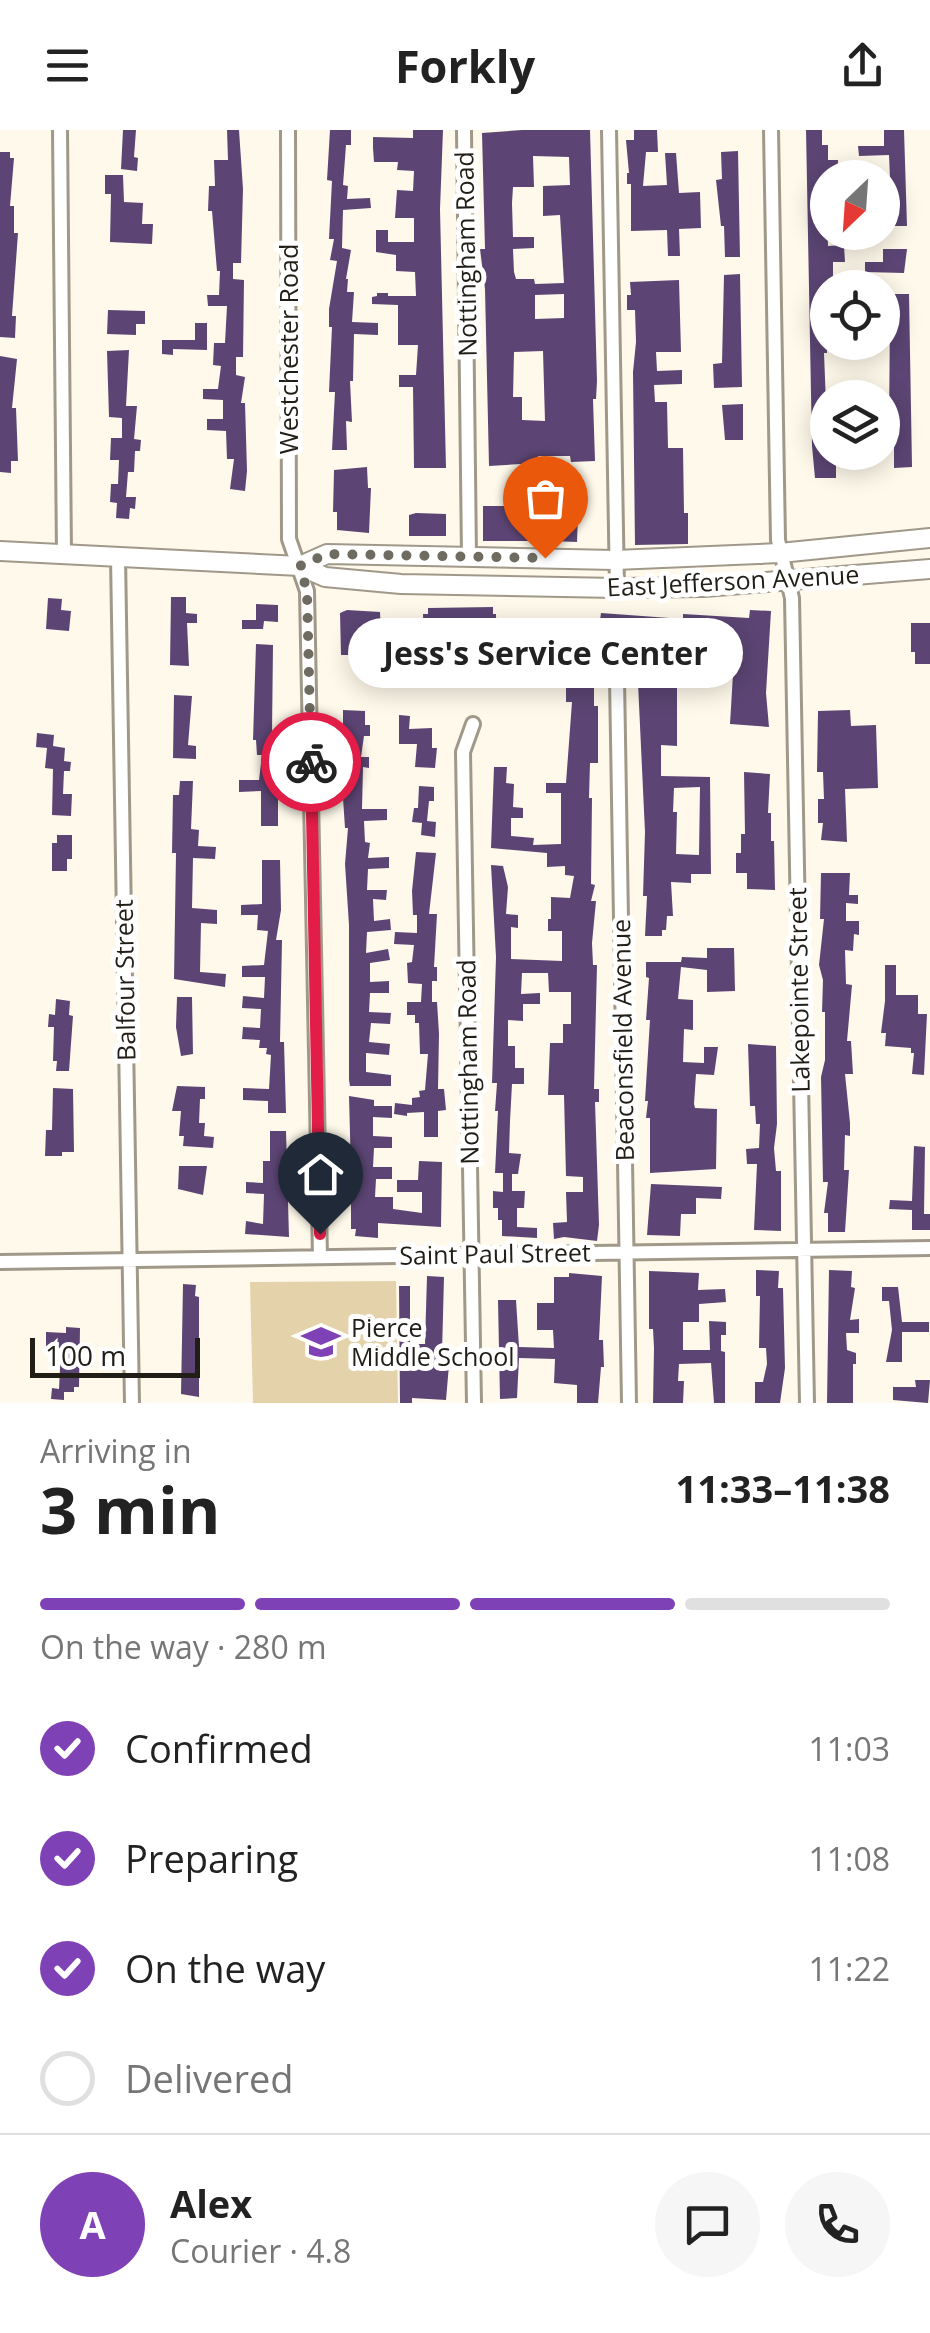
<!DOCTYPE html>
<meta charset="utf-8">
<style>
:root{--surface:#fff;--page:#f6f6f6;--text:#222;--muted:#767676;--line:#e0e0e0;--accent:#7f41b6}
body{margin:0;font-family:"Open Sans",sans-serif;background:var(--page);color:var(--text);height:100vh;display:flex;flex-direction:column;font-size:38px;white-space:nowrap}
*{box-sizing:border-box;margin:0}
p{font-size:32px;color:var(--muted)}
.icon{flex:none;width:55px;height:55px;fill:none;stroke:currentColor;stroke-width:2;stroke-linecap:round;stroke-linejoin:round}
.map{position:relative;height:1273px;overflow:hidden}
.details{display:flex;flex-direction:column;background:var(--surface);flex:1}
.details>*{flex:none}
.needle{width:65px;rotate:205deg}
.tools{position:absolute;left:810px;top:30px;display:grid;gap:20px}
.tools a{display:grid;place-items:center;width:90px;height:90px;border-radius:50%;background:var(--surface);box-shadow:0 5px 25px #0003;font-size:50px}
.scale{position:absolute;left:30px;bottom:25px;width:170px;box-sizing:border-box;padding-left:10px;border:5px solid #201e17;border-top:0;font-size:28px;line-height:35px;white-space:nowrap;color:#201e17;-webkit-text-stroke:8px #fff;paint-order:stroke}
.pin{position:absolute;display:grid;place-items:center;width:85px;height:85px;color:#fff;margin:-102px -42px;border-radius:50% 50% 50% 0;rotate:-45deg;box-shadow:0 0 10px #0007}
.pin .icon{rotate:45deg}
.courier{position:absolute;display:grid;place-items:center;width:100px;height:100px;margin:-50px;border:8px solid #e11d48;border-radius:50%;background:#fff;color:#222;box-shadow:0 2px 12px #0007}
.bubble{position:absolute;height:70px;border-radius:35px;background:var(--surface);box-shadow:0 5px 25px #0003;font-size:32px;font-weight:700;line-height:70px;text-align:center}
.overview em{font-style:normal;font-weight:700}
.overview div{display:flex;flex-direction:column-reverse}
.overview{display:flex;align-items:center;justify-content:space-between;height:170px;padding:0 40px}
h1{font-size:65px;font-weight:700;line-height:75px}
.bar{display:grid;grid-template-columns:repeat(4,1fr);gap:15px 10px;align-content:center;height:120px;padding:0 40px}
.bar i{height:12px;border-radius:8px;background:var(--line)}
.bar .on{background:var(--accent)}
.bar p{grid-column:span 4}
.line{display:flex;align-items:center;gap:25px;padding:0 40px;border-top:2px solid var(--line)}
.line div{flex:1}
.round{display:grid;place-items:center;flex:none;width:105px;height:105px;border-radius:52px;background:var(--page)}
ol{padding:0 40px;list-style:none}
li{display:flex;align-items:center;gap:30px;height:110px}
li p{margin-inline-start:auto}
li .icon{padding:10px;border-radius:50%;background:var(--accent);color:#fff;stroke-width:4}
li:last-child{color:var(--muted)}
li i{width:55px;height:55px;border:5px solid var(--line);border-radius:50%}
header{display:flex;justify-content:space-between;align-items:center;height:130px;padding:0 40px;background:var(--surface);font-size:45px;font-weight:700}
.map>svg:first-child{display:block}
</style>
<header><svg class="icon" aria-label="menu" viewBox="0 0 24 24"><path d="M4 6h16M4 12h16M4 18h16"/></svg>Forkly<svg class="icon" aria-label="share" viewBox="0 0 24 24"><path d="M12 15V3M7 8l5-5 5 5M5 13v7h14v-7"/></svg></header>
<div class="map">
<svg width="930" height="1273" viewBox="0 0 930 1273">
<rect width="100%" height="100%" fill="#fff9eb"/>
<path fill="#e4d2aa" d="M396,1151L398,1273H253L250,1152Z"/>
<path fill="#5c4574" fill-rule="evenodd" d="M123,0H136L134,27L138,28L137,41L121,39Z
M227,0H239L243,59L241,133H233V149L244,150L243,227H236V245L245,247L241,273H245L247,341L245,361L230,359L234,329H227L226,301L207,300V289H223V270L203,269V259H218L221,236L213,235L214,213H225L227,176H208L207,165H219L220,141H217L212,81H208L209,56H215L214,30H228Z
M330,0H351V15H346L343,55L348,56L347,69L370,68L371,78L343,80L342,118L351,120L346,149H348L347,162H354L352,192L378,193V205L354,204L353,251H350L352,292L346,291L347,320H332L335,262H329L332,197H329V179L337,131L330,130L334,109H329L332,51L327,50Z
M413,0H443L440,79L446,338H414L413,257H399V245H416L418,215H398V175L372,174V167L377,166V163H388V166H416L415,142L396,141V125L376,122V100H388V112H414V88H395L397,60L413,61L414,41L397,40L398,32H374L373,18V7L413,8Z
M522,0H590L597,251L596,269H593L595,331L571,332L570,326H538V333L489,336L485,159L480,119H485L482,3ZM533,26L569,27L570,55L543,56V86L560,85L564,153L535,154L534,149H516L514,142L513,119L534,118V107H513L512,73L513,57H534ZM564,164V188L535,189V165ZM543,221L545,291L522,290V267H513L514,222Z
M634,0H657L658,22H646L643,56L667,55L665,23H676L679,63L700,62L701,98L679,99L680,126H668L667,100L631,101V54H627V43H629L626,10H634Z
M806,0H822V15H828V30H838V40L826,41L828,116L844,115L845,132H833V158L823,160L824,200H827V223H824L828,324L836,323V348H815L812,316Z
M884,0H904L907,96H892L889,25L859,26L858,16H884Z
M738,21L740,127H725L724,96H721L716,50L722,49L721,22Z
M0,22H10V28H14L10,76H14V103H18L12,186H16L15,208L0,207Z
M105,45H123L124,72L143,73L142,94H153L152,114L110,112L111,64H105Z
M883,119H907L904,143L865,142V132H883Z
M740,144L742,257L714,258L713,234L722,233L724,145Z
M679,150L681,222H656L657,241L682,240V254L654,255L655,272H667L668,318H683L684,383H688V414L635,415L633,242L636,212L635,180H627V165H631L630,152Z
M883,164H909L912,337L894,338V298H889L890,182H884Z
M108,180L145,181V194H136V205L107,204Z
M195,193H207V220L173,219V225L162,224V210H195Z
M129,220L126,276H137L134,309L141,310L140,321H135L134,342H128L126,367H136L135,379L130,378L129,389L116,388L117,373L110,372L111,354H118L119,330H110L111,308H122V288L109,287L107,221Z
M0,226L17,229L12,278H16L18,331H11V343L0,342Z
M743,274V310H725L722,275Z
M367,337L368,358H371L369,403L337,400V382H333L334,340Z
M534,353L574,355L572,384H578L577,412L552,411L554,375L529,374V411H483V376H509V364H534Z
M416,383L446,384V406H409V385Z
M171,467H186V483L197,484V493H187L189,536L170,535Z
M48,468L62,469L61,480L71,481L69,501L46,499Z
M256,474L278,475V492L264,491L263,499H242V490H256Z
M493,477V484H496L497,536L428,537V531H424L423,484H428V478Z
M347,480L380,482L381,502L364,503L361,525H341L340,483Z
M750,480L771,481L766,563L769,597L730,594L734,527L720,526V523L679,520V525L587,518L589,489L600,490L601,483L683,489V484L749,488Z
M519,489L531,490L530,526L582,529L581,550H594V576H598V633H590L589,668H592L591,754L595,755L591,771H596L592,813L593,835H597L594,959H599V972H595L599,1095L597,1111L564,1107L554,1109L553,1093L567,1092L566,1062H583V1047L566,1046L564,965H548L550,913H563V894H571V862H549L548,843H522L521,864L540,863V874H523V891L508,890V916H515V938H524V954H512L510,991L509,1023L521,1024L518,1044H512V1061H525L524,1078H517V1097L537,1098V1108L502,1106V1090H498V1078H493V1061L503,1062V1043H495L498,981H495L497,953H492L496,827L491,735L503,736L508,757L506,784L518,785V798L511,797V829L562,831V801H548V789H551V767L570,768L574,746L565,745V736L547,737V723L491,718L494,637H507L506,653L514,654L513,677L523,678V688H511V706L534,708L533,715L561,714V663H546V653H566L572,572H566V541L517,539Z
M911,493H930V534H915V522H911Z
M256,514L273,515L272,604L274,603L275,635H278L273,664H278V696H261V661L239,662V650H259L262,625H257L256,610H253Z
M638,553L677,555V616L661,615V646L710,647L711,744H691V753L671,752L673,786H667L666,800H662V806H645L647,766H643L645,702ZM700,657L699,725L676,724L677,682H673L674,658Z
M174,565L192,566L188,615L196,616V629L173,628Z
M343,580L365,581V595H370V606H364L361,627H369V638L363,637L362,679H387V690L364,691L365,712L370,713L368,728L389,727V738L368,739L367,760H387L386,770L373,769L374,791L390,789L391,800L367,802L366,823L388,819L390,830L370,833V852L389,851V863H370L369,882L391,883L390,894L371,893L369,912L390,914L389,925L366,923V942L391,945V956H350L349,950V795L345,734L348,698H345L343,668Z
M850,580L851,596L876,595L878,658L845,659L847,712L821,710L823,693H818V669H824L823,642H817L818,581Z
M399,585L410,586L409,599L432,598V618H437L435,638L415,637L417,614H399Z
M37,603L54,605L53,616L65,618L64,631L71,632L70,641H64L63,664H72L71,686L52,685L53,639L45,638L47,618L36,617Z
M744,642L770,644L768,683H771V711H774L775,760L747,759V743H736V723H741V704H745Z
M180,651H193L191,699L199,700L198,716L216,717L215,729L193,728L192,778L217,780V794L201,793L200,842L226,844L225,857L174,849L176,723H172L173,665H179Z
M419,656L434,657V671H429L427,691L436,692L435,707L421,705L422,693L412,692L414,678H418Z
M57,705H72V729H67V741H52V713H57Z
M416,722L436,723L429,784H437L434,837H437V851H432V872H437L439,904L438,959H444L446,980L438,981V1007H424V982L407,983V986L394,984L395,973L412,975V968L420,967L419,961L425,960L428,924H420L419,893H415V885H407V872H421L422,854L408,853L407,833L412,832L414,815L394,814L395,802L417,803V785H413L412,761Z
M262,730H280L281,780L276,810H282L280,912H284L286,983H268V971L243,970V958L269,959L271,925L266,924L267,918H259L260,910L242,909L243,897L260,898L261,879L242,878L243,866L264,868L265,847H242V836L264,835L268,801L257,800L258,785H241V775L262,774Z
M821,743H850L849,765H858V774L846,773V791H859V805L854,804L853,821L845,820L846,854L852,855L847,911H851L853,944H845L850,993V1006L845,1005L844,1040H849L845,1102H828V1083H824L828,1052H823L821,947L825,930V882H822L823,850L819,835L824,789H820Z
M707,818H734L735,861L707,862V840L681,837L678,869L693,870V900L684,899L683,932L704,933V917H718L714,945L696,944L694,974L695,978L717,979L716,1039L650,1043V988H646L648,971H645L650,890H646L649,848L646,847V832H681L682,827L707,828Z
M885,835H896V865H918V884H927L924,945L912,944L914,923H911V918L885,916L886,903H881L885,871Z
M177,867H192L193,924L181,926L176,897Z
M56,869L70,871L69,885L73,886L69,941H56L57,931H53L54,897H48L49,884L55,885Z
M748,914L776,916L777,994L774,1018L776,1041H781V1101L754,1100L757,1034H747L746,1019L759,1018L760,994H756L755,976H750Z
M177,956L205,957V969H200L199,993H205L204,1006L214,1007L213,1018L183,1016L184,1006H179L181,981H172Z
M53,958L73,959L74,1022H62V1026H45L46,1000H52Z
M349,966L374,970V976H392V988L373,987V1006L392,1007V1018H374L373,1037H392V1049H376L375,1067H393V1079L422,1083V1062H397V1050H418L419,1031L442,1032L441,1097L378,1093V1108L355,1106L356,1099H351V1062H354L355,1043L351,1042Z
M270,1001H286L289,1107L245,1104L246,1091L263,1094L264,1064L246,1063V1052L263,1053V1031H270Z
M914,1016L925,1017L924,1084H930V1100H912V1080L889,1079L890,1070L912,1071Z
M179,1036H207L203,1065L178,1059Z
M651,1054L722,1057L721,1069L696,1068V1084H681L680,1106L647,1105Z
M756,1140L779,1141L778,1158H783L785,1238L780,1273H755V1252H763L767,1234L766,1218H759L760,1166H756Z
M829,1140L852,1141L851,1157L855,1158L850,1190L859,1189V1203H846L847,1220L856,1223V1234H853V1273H827Z
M649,1141L699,1143L698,1160L725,1159L726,1172L699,1174V1192H683V1220H710L709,1191L726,1192V1205H721V1221L725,1222V1273H714L711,1233L679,1234L678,1251H684L683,1273H653L654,1218L653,1199H649Z
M569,1143L602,1146L599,1210H603L604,1237H601L598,1273H577V1255L554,1253L555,1229L519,1228L517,1268L500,1269L498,1170H516L519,1217L554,1218L553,1200H537V1173H554V1147H569Z
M427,1146L444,1147L442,1223H450L446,1270L412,1268V1273H400L399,1156H410V1214H425Z
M183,1154L196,1155L195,1166L199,1167V1267L181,1264Z
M882,1157H898L902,1192H929V1202H902V1232H886L892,1200L889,1171H882Z
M66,1197L80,1198L79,1257H74V1262H64V1270L51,1269L52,1258L59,1259L61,1218L46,1217V1202L66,1203Z
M915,1250H930L928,1273L893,1270V1257H916Z"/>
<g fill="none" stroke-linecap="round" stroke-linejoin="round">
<g stroke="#a09989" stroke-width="18">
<path id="street" d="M60,0L64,425
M288,0L289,409L307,461L320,1127
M464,0L469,427
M609,0L617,458
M771,0L778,410L792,468L807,1273
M118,427L132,1273
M617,548L629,1273
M473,594L463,622L474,1273
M0,1132L930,1118"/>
</g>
<g stroke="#a09989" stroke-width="22">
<path id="secondary" d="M0,421L300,436L325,447L401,454L617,458L704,457L930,439
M300,436L327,424L615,430L780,423L930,408"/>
</g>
<use href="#street" stroke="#fff" stroke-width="12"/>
<use href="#secondary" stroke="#fff" stroke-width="18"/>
</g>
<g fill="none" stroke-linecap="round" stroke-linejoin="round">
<path stroke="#6e6b61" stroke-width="10" stroke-dasharray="0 18" d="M311,632L307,461L300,436L327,424L545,428"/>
<path stroke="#e11d48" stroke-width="12" d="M311,632L320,1104"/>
</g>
<defs>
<g id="school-bare" transform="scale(3)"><path d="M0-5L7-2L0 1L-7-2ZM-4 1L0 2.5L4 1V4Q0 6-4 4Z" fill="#7f41b6" stroke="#fff" stroke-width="2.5" paint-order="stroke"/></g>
</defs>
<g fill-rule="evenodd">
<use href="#school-bare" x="321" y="1212"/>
</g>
<g text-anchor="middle" stroke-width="10" stroke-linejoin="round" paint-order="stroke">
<g font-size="25" fill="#201e17" stroke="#fff">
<text transform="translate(466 124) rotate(-91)" y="9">Nottingham Road</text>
<text transform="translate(289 219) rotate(-90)" y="9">Westchester Road</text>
<text transform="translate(733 451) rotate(-3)" y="9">East Jefferson Avenue</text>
<text transform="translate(125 850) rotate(-91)" y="9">Balfour Street</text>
<text transform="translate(799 860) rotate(-91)" y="9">Lakepointe Street</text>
<text transform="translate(623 910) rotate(-91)" y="9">Beaconsfield Avenue</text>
<text transform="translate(468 932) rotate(-91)" y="9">Nottingham Road</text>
<text transform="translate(495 1124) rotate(-1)" y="9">Saint Paul Street</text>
</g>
<g font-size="25" fill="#201e17" stroke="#fff" text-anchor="start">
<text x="351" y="1207">Pierce<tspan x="351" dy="29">Middle School</tspan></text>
</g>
</g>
</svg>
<div class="tools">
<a><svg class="needle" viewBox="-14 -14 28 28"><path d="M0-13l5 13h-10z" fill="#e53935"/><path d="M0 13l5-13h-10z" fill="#767676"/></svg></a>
<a><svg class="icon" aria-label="locate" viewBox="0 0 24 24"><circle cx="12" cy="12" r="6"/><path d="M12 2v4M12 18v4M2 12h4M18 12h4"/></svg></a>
<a><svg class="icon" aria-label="layers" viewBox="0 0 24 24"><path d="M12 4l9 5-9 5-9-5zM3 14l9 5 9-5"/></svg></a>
</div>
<div class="scale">100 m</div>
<div class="pin" style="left:545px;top:428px;background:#ea580c"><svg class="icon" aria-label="bag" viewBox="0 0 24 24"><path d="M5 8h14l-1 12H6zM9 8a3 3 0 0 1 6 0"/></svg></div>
<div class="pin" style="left:320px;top:1104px;background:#1f2937"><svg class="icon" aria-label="home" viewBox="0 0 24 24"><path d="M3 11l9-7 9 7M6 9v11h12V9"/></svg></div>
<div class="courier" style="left:311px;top:632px"><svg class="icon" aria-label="bike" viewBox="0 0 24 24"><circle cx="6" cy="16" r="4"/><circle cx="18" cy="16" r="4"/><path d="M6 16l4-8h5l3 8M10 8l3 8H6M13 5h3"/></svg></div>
<div class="bubble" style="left:348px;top:488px;width:395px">Jess's Service Center</div>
</div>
<section class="details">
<div class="overview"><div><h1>3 min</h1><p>Arriving in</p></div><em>11:33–11:38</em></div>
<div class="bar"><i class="on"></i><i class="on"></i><i class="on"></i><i></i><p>On the way · 280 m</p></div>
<ol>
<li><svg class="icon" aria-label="check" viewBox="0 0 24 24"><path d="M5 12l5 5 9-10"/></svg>Confirmed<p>11:03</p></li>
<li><svg class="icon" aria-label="check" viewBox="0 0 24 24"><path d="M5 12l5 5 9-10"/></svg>Preparing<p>11:08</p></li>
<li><svg class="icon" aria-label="check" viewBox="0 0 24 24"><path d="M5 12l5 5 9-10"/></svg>On the way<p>11:22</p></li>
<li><i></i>Delivered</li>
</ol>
<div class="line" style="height:180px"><b class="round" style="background:var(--accent);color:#fff">A</b><div><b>Alex</b><p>Courier · 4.8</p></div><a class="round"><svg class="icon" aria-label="chat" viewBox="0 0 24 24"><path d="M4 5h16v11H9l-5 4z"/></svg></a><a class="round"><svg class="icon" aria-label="phone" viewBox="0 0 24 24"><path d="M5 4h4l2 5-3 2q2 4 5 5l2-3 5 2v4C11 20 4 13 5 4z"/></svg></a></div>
</section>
